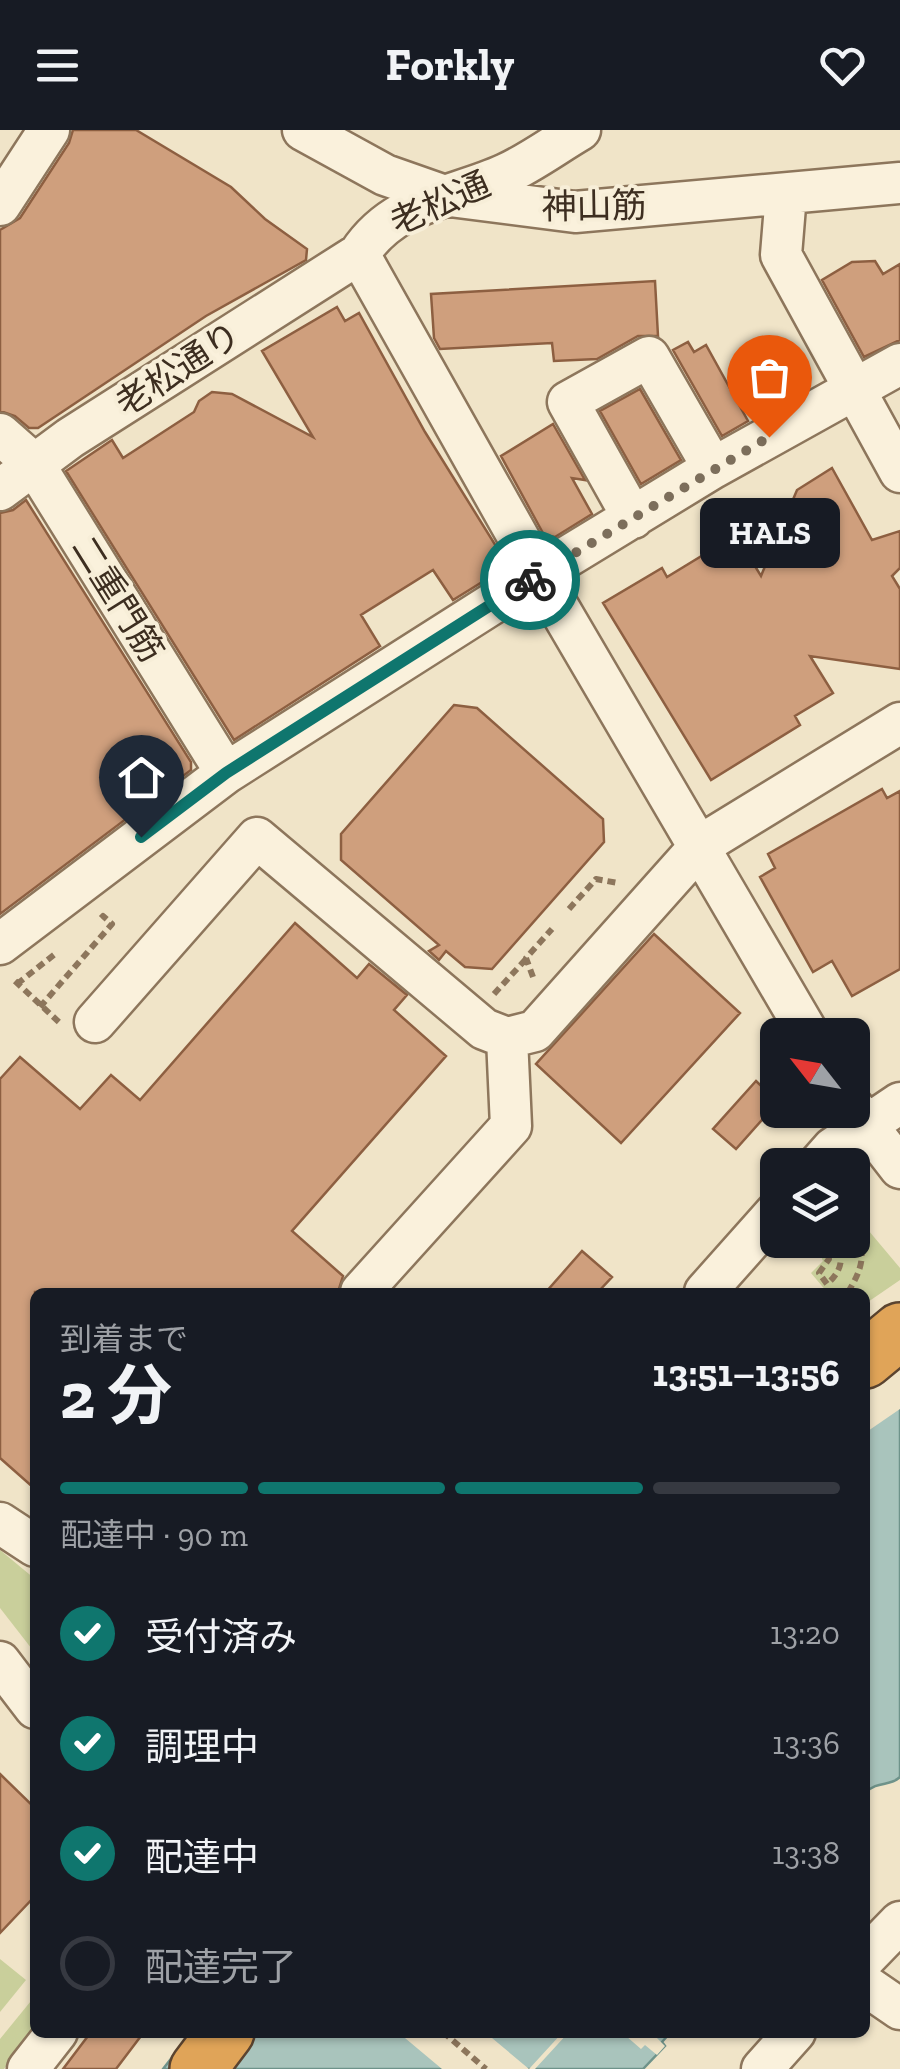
<!DOCTYPE html>
<html lang="ja">
<meta charset="utf-8">
<style>
:root{--surface:#171b24;--page:#20242c;--text:#f1f3f6;--muted:#9ea1a6;--line:#363941;--accent:#0f766e}
body{margin:0;font-family:"Zilla Slab","Noto Sans JP",serif;background:var(--page);color:var(--text);height:100vh;display:flex;flex-direction:column;font-size:38px;white-space:nowrap}
*{box-sizing:border-box;margin:0}
p{font-size:32px;color:var(--muted)}
.icon{flex:none;width:55px;height:55px;fill:none;stroke:currentColor;stroke-width:2;stroke-linecap:round;stroke-linejoin:round}
.map{position:relative;flex:1;overflow:hidden}
.details{position:absolute;left:30px;top:1158px;width:840px;height:750px;display:flex;flex-direction:column;background:var(--surface);border-radius:15px;box-shadow:0 2px 8px #0004}
.details>*{flex:none}
.needle{width:65px;rotate:301deg}
.tools{position:absolute;left:760px;top:888px;display:grid;gap:20px}
.tools a{display:grid;place-items:center;width:110px;height:110px;border-radius:15px;background:var(--surface);box-shadow:0 2px 8px #0004;font-size:50px}
.pin{position:absolute;display:grid;place-items:center;width:85px;height:85px;color:#fff;margin:-102px -42px;border-radius:50% 50% 50% 0;rotate:-45deg;box-shadow:0 0 10px #0007}
.pin .icon{rotate:45deg}
.courier{position:absolute;display:grid;place-items:center;width:100px;height:100px;margin:-50px;border:8px solid #0f766e;border-radius:50%;background:#fff;color:#222;box-shadow:0 2px 12px #0007}
.bubble{position:absolute;height:70px;border-radius:15px;background:var(--surface);box-shadow:0 2px 8px #0004;font-size:32px;font-weight:700;line-height:70px;text-align:center}
.summary em{font-style:normal;font-weight:700}
.summary div{display:flex;flex-direction:column-reverse}
.summary{display:flex;align-items:center;justify-content:space-between;height:170px;padding:0 30px}
h1{font-size:65px;font-weight:700;line-height:75px}
.bar{display:grid;grid-template-columns:repeat(4,1fr);gap:15px 10px;align-content:center;height:120px;padding:0 30px}
.bar i{height:12px;border-radius:8px;background:var(--line)}
.bar .active{background:var(--accent)}
.bar p{grid-column:span 4}
ol{padding:0 30px;list-style:none}
li{display:flex;align-items:center;gap:30px;height:110px}
li p{margin-inline-start:auto}
li .icon{padding:10px;border-radius:50%;background:var(--accent);color:#fff;stroke-width:4}
li:last-child{color:var(--muted)}
li i{width:55px;height:55px;border:5px solid var(--line);border-radius:50%}
header{display:flex;justify-content:space-between;align-items:center;height:130px;padding:0 30px;background:var(--surface);font-size:45px;font-weight:700}
.map>svg:first-child{display:block}
</style>
<header><svg class="icon" aria-label="menu" viewBox="0 0 24 24"><path d="M4 6h16M4 12h16M4 18h16"/></svg>Forkly<svg class="icon" aria-label="heart" viewBox="0 0 24 24"><path d="M12 20l-8-8c-3-5 5-10 8-4 3-6 11-1 8 4z"/></svg></header>
<div class="map">
<svg width="900" height="1939" viewBox="0 0 900 1939">
<rect width="100%" height="100%" fill="#f0e4c8"/>
<path fill="#c9cf9b" d="M853,1082L900,1138V1279L865,1303V1162H827L811,1143L823,1131L817,1117L824,1110H852Z
M0,1420L35,1449V1523L0,1478Z
M0,1829L26,1850L0,1882Z
M35,1866V1900L4,1939H0V1909Z"/>
<path fill="#a9c4bc" stroke="#6f938a" stroke-width="2.5" d="M900,1155V1647C890,1657 878,1650 865,1663L868,1667L865,1671V1180Z
M191,1903H670L662,1912L665,1916L643,1939H163Z"/>
<path fill="#f0e4c8" d="M900,1150V1279L865,1303V1174Z
M399,1903H486L529,1939L562,1903H568L535,1939H442Z
M629,1903H656L654,1905L665,1916L657,1925L645,1915L641,1919L626,1906Z"/>
<path fill="#cf9f7d" stroke="#8d5f41" stroke-width="2.5" d="M73,0H136L231,57L265,89L307,119L306,130L206,186L38,298H29L15,286L0,281V100L20,88L69,13Z
M875,131L883,144L900,134V210L864,227L822,150L852,132Z
M655,151L658,206H638L597,229L554,231L552,213L440,219L434,208L431,164Z
M337,177L345,191L359,183L425,302L499,421L495,444L453,470L433,440L361,485L380,516L234,610L66,341L112,310L123,328L194,282L199,271L212,262L232,264L313,307L262,221Z
M688,212L694,222L706,215L748,291L722,306L673,220Z
M640,259L681,330L641,354L600,281Z
M553,294L585,350L572,348L592,384L555,407L544,405L501,326Z
M832,338L872,410L900,401V438L892,446L900,459V539L810,526L833,563L795,586L800,595L711,650L603,473L662,438L667,447L736,405L761,446L797,360Z
M26,370L191,632V640L0,784V383L13,380Z
M454,575L477,578L603,689L604,712L492,839L465,837L446,821L439,830L429,821L439,815L341,730V704Z
M882,659L887,668L900,661V839L852,866L832,831L813,842L760,747L775,738L768,724Z
M295,793L357,848L369,834L407,865L394,880L446,926L292,1101L343,1146L338,1162H35V1359L0,1328V949L20,927L80,979L111,945L140,970Z
M654,804L740,883L621,1013L536,934Z
M756,951L778,972L736,1019L713,999Z
M582,1121L612,1147L598,1162H546Z
M0,1644L35,1678V1766L0,1803Z
M91,1902H144L116,1939H63Z"/>
<g fill="none" stroke-linecap="round" stroke-linejoin="round">
<g stroke="#8d765c" stroke-width="45">
<path id="minor" d="M303,0L385,45L442,65L575,82L900,53
M786,64L781,125L900,342
M0,75L49,0
M359,124L539,444L809,905
M0,304L34,334L226,643
M0,360L70,308L359,124C395,69 452,69 506,44C532,32 556,14 580,0
M633,388L568,272L649,227L713,338
M0,814L226,643L539,444L713,338L900,234
M95,892L257,708L484,899L507,908L535,901L701,715L900,593
M852,976L900,1038
M818,1035L833,1018L900,973
M361,1162L511,996L507,908
M705,1162L778,1080
M0,1393L35,1416
M0,1532L35,1578
M865,1828L900,1792
M865,1855L900,1879
M28,1939L57,1902
M762,1939L795,1902"/>
</g>
<g stroke="#5b4430" stroke-width="60">
<path id="highway" d="M865,1230L900,1201
M198,1939L226,1902"/>
</g>
<path stroke="#8d765c" stroke-width="6" stroke-dasharray="8 5" stroke-linecap="butt" d="M569,779L596,749L618,753
M533,847L526,828L552,799
M15,851L61,894
M17,854L55,824
M494,864L526,829
M40,877L112,794L103,786L101,788
M809,1110L827,1121L829,1129L819,1143L827,1154C842,1141 845,1127 835,1110
M848,1162C861,1141 869,1122 852,1100
M443,1902L486,1939"/>
<use href="#minor" stroke="#faf1dc" stroke-width="40"/>
<use href="#highway" stroke="#e0a458" stroke-width="55"/>
</g>
<g fill="none" stroke-linecap="round" stroke-linejoin="round">
<path stroke="#7c6e5b" stroke-width="10" stroke-dasharray="0 18" d="M530,450L769,307"/>
<path stroke="#0f766e" stroke-width="12" d="M141,707L226,643L530,450"/>
</g>
<g text-anchor="middle" stroke-width="8" stroke-linejoin="round" paint-order="stroke">
<g font-size="35" fill="#3d2e20" stroke="#f7eed8">
<text transform="translate(440 73) rotate(-24)" y="12">老松通</text>
<text transform="translate(594 76) rotate(-1)" y="12">神山筋</text>
<text transform="translate(178 239) rotate(-33)" y="12">老松通り</text>
<text transform="translate(118 469) rotate(58)" y="12">二重門筋</text>
</g>
</g>
</svg>
<div class="tools">
<a><svg class="needle" viewBox="-14 -14 28 28"><path d="M0-13l5 13h-10z" fill="#e53935"/><path d="M0 13l5-13h-10z" fill="#9ea1a6"/></svg></a>
<a><svg class="icon" aria-label="layers" viewBox="0 0 24 24"><path d="M12 4l9 5-9 5-9-5zM3 14l9 5 9-5"/></svg></a>
</div>
<div class="pin" style="left:769px;top:307px;background:#ea580c"><svg class="icon" aria-label="bag" viewBox="0 0 24 24"><path d="M5 8h14l-1 12H6zM9 8a3 3 0 0 1 6 0"/></svg></div>
<div class="pin" style="left:141px;top:707px;background:#1f2937"><svg class="icon" aria-label="home" viewBox="0 0 24 24"><path d="M3 11l9-7 9 7M6 9v11h12V9"/></svg></div>
<div class="courier" style="left:530px;top:450px"><svg class="icon" aria-label="bike" viewBox="0 0 24 24"><circle cx="6" cy="16" r="4"/><circle cx="18" cy="16" r="4"/><path d="M6 16l4-8h5l3 8M10 8l3 8H6M13 5h3"/></svg></div>
<div class="bubble" style="left:700px;top:368px;width:140px">HALS</div>
<section class="details">
<div class="summary"><div><h1>2 分</h1><p>到着まで</p></div><em>13:51–13:56</em></div>
<div class="bar"><i class="active"></i><i class="active"></i><i class="active"></i><i></i><p>配達中 · 90 m</p></div>
<ol>
<li><svg class="icon" aria-label="check" viewBox="0 0 24 24"><path d="M5 12l5 5 9-10"/></svg>受付済み<p>13:20</p></li>
<li><svg class="icon" aria-label="check" viewBox="0 0 24 24"><path d="M5 12l5 5 9-10"/></svg>調理中<p>13:36</p></li>
<li><svg class="icon" aria-label="check" viewBox="0 0 24 24"><path d="M5 12l5 5 9-10"/></svg>配達中<p>13:38</p></li>
<li><i></i>配達完了</li>
</ol>
</section>
</div>
